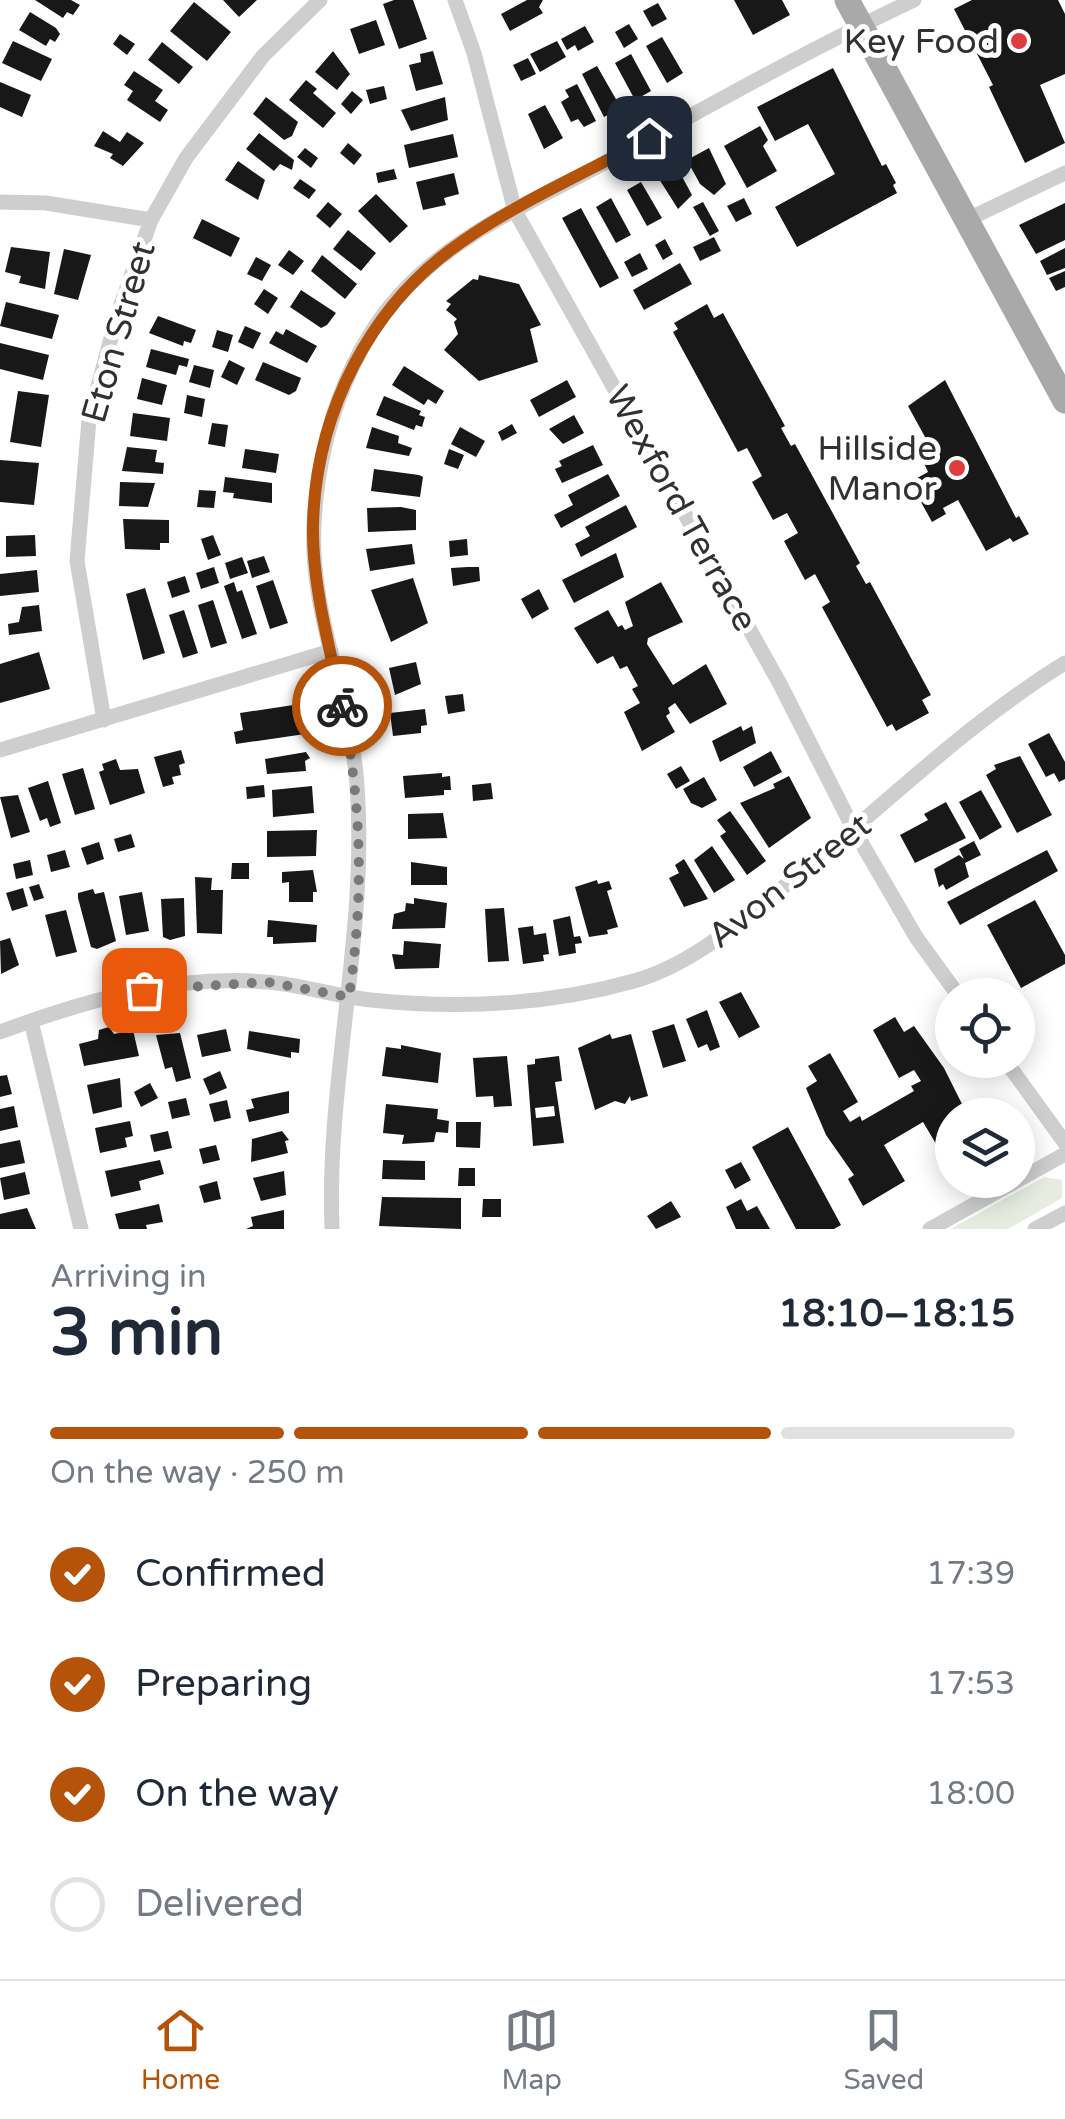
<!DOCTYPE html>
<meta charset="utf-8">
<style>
:root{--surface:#fff;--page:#f6f6f7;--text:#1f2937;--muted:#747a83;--line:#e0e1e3;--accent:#b45309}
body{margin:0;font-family:"Varela Round",sans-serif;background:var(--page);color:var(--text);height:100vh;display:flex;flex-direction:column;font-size:38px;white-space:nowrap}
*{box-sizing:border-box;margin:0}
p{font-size:32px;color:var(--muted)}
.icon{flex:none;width:55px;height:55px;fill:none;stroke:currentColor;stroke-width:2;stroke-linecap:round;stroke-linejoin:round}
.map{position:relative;height:1229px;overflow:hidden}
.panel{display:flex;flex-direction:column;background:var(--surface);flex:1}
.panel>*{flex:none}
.controls{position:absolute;left:935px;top:978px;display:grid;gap:20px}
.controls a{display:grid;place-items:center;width:100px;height:100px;border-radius:50%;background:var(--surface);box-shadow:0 5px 25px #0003;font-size:50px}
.pin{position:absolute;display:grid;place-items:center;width:85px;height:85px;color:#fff;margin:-42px;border-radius:20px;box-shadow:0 5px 15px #0006}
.courier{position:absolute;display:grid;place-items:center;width:100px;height:100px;margin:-50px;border:8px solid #b45309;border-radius:50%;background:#fff;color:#222;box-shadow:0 2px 12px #0007}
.summary em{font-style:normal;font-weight:700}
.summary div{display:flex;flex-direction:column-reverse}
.summary{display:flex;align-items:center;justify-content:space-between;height:170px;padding:0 50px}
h1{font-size:65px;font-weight:700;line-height:75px}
.bar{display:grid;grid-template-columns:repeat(4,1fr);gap:15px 10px;align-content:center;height:120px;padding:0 50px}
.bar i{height:12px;border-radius:8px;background:var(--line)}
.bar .active{background:var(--accent)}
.bar p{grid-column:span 4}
ol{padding:0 50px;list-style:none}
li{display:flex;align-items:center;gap:30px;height:110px}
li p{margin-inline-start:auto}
li .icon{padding:10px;border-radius:50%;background:var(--accent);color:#fff;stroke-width:4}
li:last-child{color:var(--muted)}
li i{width:55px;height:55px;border:5px solid var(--line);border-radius:50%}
.dock{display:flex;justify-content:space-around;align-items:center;height:140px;border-top:2px solid var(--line);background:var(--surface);font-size:28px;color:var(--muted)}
.dock a{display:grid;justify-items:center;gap:5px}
.dock .active{color:var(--accent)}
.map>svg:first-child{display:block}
</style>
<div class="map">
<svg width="1065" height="1229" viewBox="0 0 1065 1229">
<rect width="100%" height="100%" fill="#fff"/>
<path fill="#e6ede0" d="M1044,1177L1062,1180V1198L1008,1229H950Z"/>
<path fill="#181818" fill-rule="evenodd" d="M35,0H71L80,5L73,15L67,12L63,18Z
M223,0H257L239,17Z
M394,0H413L427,39L399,49L383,4Z
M527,0H543L539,7L543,13L510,31L501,14Z
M734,0H782L790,15L753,35Z
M972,0H1058L1065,14V74L1040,85L1065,143L1025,163L989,87L993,85L954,9Z
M194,2L231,32L207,61L170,31Z
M658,3L667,19L652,27L643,11Z
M30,12L56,28L60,34L55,42L50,39L46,46L19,30Z
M376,20L385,45L359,54L350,29Z
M629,24L638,39L624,48L615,32Z
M585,26L594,42L578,51L575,45L567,50L561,39Z
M120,34L135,44L127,55L113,44Z
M662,37L683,73L667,83L646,46Z
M13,41L52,59L41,81L2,63Z
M557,41L566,57L540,72L530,54Z
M162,42L193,67L179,84L148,60Z
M333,51L350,74L337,90L315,72Z
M433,51L443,84L416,91L409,65L421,62L420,54Z
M631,54L651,91L635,100L615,63Z
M528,58L536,74L521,81L513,65Z
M597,66L621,108L604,117L582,74Z
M833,68L882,166L886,164L896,183L893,185L897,193L797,247L775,207L835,174L808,124L775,141L757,107Z
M134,71L163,90L155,101L168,110L160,122L127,100L133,91L124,85Z
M306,80L317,89L313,93L336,113L323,128L289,100Z
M0,82L31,95L22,117L0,107Z
M577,84L596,121L584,127L578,119L571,122L561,102L569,97L565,90Z
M384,86L387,99L370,104L366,90Z
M352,91L363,100L351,114L341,104Z
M266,97L298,122L292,136L284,140L253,114Z
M445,97L448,120L411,131L401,110Z
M545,105L563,138L544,149L528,114Z
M760,126L768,140L763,146L777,171L747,188L724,146Z
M103,131L120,142L127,132L144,143L123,166L110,158L113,154L94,146Z
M259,133L294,160L292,170L280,164L274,171L246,149Z
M453,134L458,157L409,168L404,145Z
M348,143L362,155L354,165L340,153Z
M305,148L318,158L311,168L297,157Z
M709,148L726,184L714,195L700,184L687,160Z
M673,160L692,195L678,209L654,171Z
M238,161L265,180L258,200L225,180Z
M394,169L397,179L378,183L376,173Z
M454,173L459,194L444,198L446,205L423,210L416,182Z
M300,179L316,190L309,199L293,188Z
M641,182L662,218L647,226L627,190Z
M376,194L408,226L390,243L358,211Z
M611,198L631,235L616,243L596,207Z
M744,198L752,214L736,222L727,206Z
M328,202L342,214L330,228L316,216Z
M703,202L719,231L710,236L693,207Z
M1065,203V240L1036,254L1019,225Z
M581,208L619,278L600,288L562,218Z
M202,219L240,238L231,257L193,238Z
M348,230L376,253L361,271L333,249Z
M714,237L721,251L700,261L693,247Z
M665,239L673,254L663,260L655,245Z
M11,247L50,252L45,289L19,283L21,276L5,272Z
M1065,248V268L1047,275L1040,261Z
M64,249L91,255L78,300L54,294Z
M289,250L304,261L293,275L278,265Z
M640,253L648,269L632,277L624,262Z
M322,255L357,284L345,299L311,271Z
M256,257L271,265L262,281L247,274Z
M680,263L692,284L644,310L633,290Z
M1065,271V287L1056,291L1049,278Z
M479,275L519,284L541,325L530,329L538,362L479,381L444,350L458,334L454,322L457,319L446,310L451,304L446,301L473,279L478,280Z
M264,289L278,298L268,314L254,304Z
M301,290L336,313L327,325L321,328L290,307Z
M6,302L59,315L52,339L0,326Z
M707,304L714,318L723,313L785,426L781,428L791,446L795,444L860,563L856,566L866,584L870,582L931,695L922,700L929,713L896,731L892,724L887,727L822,607L830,602L815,574L805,580L784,541L798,533L787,513L773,520L752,482L762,476L747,448L738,452L673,332L678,329L674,323Z
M158,316L196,330L191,343L184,341L183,346L149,333Z
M245,326L261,333L253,349L238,342Z
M286,329L317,346L307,363L269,343L276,331L283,335Z
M217,330L233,335L228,352L212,347Z
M0,343L49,355L43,380L0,369Z
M151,349L189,359L187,367L179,365L176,375L146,367Z
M229,360L245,368L237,385L221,377Z
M263,362L301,378L296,391L289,395L255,380Z
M194,365L214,370L210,388L189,382Z
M404,366L444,391L436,404L428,399L424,405L392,385Z
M142,378L167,385L162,405L137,399Z
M567,380L576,397L539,417L530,400Z
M945,380L1016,518L1019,516L1029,534L1013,542L1010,538L986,551L958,500L943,508L946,514L932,522L910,482L928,472L924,463L936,457L908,406Z
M18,391L49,395L41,447L10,442Z
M187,395L205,399L202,417L184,413Z
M384,396L421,411L419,415L425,417L422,427L416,425L414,430L376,415Z
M133,413L170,418L167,441L130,436Z
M574,415L584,433L563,444L549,429Z
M212,423L228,425L225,447L208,444Z
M512,424L517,433L502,441L498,432Z
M372,427L399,436L398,443L412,448L409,456L366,448Z
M460,427L485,441L476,457L451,444Z
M593,445L603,465L562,483L555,469L562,466L559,461Z
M127,447L157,450L155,462L164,463L163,474L122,471Z
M245,449L279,454L276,473L242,468Z
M449,449L464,455L458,469L444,464Z
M0,460L39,463L34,505L0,502Z
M374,469L419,475L423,477L420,497L371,491Z
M608,474L620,496L561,528L554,515L573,505L568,495Z
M225,477L272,483V503L233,498L234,493L223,492Z
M120,482L155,483L148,507L119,506Z
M199,490L216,491L214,508L197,507Z
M626,505L637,527L581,557L575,544L590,536L585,527Z
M401,507L416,510V530L368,532L367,508Z
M123,519L169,520V543H160V550L125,549Z
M35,535L36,556L6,557V536Z
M213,535L221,555L208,560L201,539Z
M467,539L468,555L450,557L449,541Z
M412,544L415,564L370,571L366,549Z
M616,553L624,577L574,603L562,580Z
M264,556L270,572L252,578L247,561Z
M242,557L248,573L230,579L225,563Z
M214,567L219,583L201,589L196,573Z
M468,567H479L480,581L453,586L451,568Z
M37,570L39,592L0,596V574Z
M185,576L190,592L172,598L167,582Z
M413,578L428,623L391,642L371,590Z
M273,580L288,623L270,629L256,586Z
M234,582L237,592L242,590L257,634L242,639L224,586Z
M661,582L683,622L648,638L647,644L673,685L706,664L727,704L690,724L675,703L668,708L670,713L666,716L675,732L642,751L624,712L640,703L632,689L638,686L627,666L620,669L613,656L597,664L574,628L608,610L618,627L622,625L625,630L633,626L625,602Z
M145,588L165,653L143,660L126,594Z
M539,589L549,609L532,619L521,599Z
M213,600L227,643L211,648L198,605Z
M39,605L42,631L9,635L8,624L19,622L22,607Z
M184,610L198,653L183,658L169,615Z
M39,652L50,689L0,703V664Z
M416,662L421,684L395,695L389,668Z
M463,694L465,711L448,714L445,696Z
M300,704L305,734L236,744L234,732L243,730L240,713Z
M425,709L427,725L421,726V733L393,736L390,713Z
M741,726L743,731L752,726L756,743L720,762L712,741Z
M1049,733L1065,762V779L1059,782L1054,773L1046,777L1028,744Z
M181,750L185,763L179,765L181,775L172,777L174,784L163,787L154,757Z
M771,751L782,772L754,787L743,767Z
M306,752L310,758L305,761L306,771L267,774L265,759Z
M1020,756L1052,815L1017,833L986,775L996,769L994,765Z
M116,759L120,770L138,769L145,793L110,805L99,772L104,770L102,764Z
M681,766L690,781L676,789L667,774Z
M83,768L95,809L75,815L62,774Z
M442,773V777L450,776L451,790H444V795L405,798L403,776Z
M789,776L811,818L769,848L740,803L775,788L773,784Z
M704,777L717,800L702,808L691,803L683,789Z
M48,781L61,823L50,827L47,818L40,821L28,788Z
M491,783L493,799L473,801L472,785Z
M264,785L265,797L247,799L246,787Z
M312,786L314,813L273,817L272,790Z
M981,790L1002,827L980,840L959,802Z
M18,795L30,832L11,838L0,797Z
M946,802L966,838L915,863L900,835L928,820L924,814Z
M730,811L766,861L747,875L720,836L726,832L717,820Z
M443,813L447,838L408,839V814Z
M317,830L316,856L267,857V831Z
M131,834L135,847L118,852L114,839Z
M974,841L981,855L965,863L969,877L946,890L943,884L939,887L934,869L959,855L964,859L959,849Z
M99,842L104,859L87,865L81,848Z
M712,846L735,880L714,893L694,860Z
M65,850L70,867L51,872L47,855Z
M1047,850L1058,871L960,925L947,902Z
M684,859L708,899L684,907L669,878L679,873L675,865Z
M30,860L33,875L16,879L13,864Z
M411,862L447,867V885H411Z
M232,863H249V879H231Z
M313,870L317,892H313V902H289V882L282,883V872Z
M195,877L212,878L211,890H223L222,934L197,933Z
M597,880L598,884L609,881L612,889L607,891L618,927L607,930L608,934L589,937L575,887Z
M39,884L44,898L34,901L29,887Z
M23,888L28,906L12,911L6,893Z
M93,889L95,894L104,892L116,941L97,949L91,947L78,898V893Z
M142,892L149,931L126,935L119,896Z
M184,898L185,936L170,940L163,937L161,899Z
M414,898L447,903L445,928L392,929L394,914L405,911L406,903L414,904Z
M1035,900L1065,955V964L1021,988L987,925Z
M504,908L509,961L488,962L485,909Z
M66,910L77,952L56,957L45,915Z
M570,916L574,937L580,936L582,943L575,944L576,953L559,956L553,920Z
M268,920L317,925L316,942L273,944V937H267Z
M533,926L534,935L546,933L549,954L543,955L544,961L523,964L518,928Z
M10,938L19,965L1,974L0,941Z
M404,941L441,944L439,968L395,969L392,954L403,955Z
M741,992L760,1027L739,1038L719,1002Z
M707,1010L720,1047L710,1051L707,1044L698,1048L686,1019Z
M895,1017L904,1032L914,1026L944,1068L966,1112L971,1108L975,1115H952V1155L945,1159L923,1122L884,1145L905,1181L863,1206L848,1179L854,1175L826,1135L806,1088L817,1081L808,1066L830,1053L858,1102L843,1111L850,1122L860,1116L862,1121L914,1091L911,1086L921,1081L914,1070L899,1078L873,1030Z
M674,1024L686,1061L663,1068L652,1031Z
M109,1027L114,1034L133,1030L139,1056L84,1066L79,1044L98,1039L99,1030Z
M226,1029L231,1051L202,1057L197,1035Z
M249,1031L300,1039L299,1053L291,1052V1058L247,1049Z
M180,1033L191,1078L176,1082L172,1067L165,1069L156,1035Z
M610,1034L612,1039L631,1034L648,1096L631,1101L630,1096L625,1104L615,1101L595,1110L578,1048Z
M401,1045L441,1053L438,1083L382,1076L386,1047L401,1049Z
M507,1056L512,1106L494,1107L493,1096L476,1097L473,1058Z
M559,1056L562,1081L555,1082L564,1143L533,1146L527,1065L535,1064V1059ZM554,1106L555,1116L536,1118L535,1108Z
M220,1071L227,1088L210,1095L203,1079Z
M7,1075L12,1094L0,1097V1076Z
M120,1078L122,1107L93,1114L87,1085Z
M150,1083L158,1098L141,1107L134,1092Z
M289,1091V1113L249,1122L246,1110L254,1108L251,1099Z
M186,1098L190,1115L172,1119L168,1102Z
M227,1100L231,1118L214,1122L209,1104Z
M386,1104L438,1109L437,1119L449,1121L448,1133L436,1132L434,1142L402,1144L404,1135L383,1133Z
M14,1106L18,1127L0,1131V1109Z
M130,1121L133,1136L125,1138L127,1147L100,1153L95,1128Z
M456,1122H481L480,1148L456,1147Z
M788,1127L841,1225L834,1229H796L752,1147Z
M168,1131L172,1148L154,1152L150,1135Z
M282,1131L289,1140L285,1141L288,1153L251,1162L252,1139Z
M20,1140L25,1163L0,1168V1144Z
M216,1145L220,1160L203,1164L199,1149Z
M160,1160L164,1174L139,1181L141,1190L111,1197L105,1171Z
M383,1160L425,1161V1180L382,1179Z
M741,1162L751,1180L735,1189L725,1170Z
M459,1168H475V1186H458Z
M284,1171L286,1195L261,1201L253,1178Z
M25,1172L30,1194L4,1200L0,1178Z
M217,1181L221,1199L204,1203L199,1186Z
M382,1197L461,1198V1229L379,1226Z
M483,1199H501V1217H482Z
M741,1199L747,1211L757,1206L770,1229H736L726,1207Z
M671,1201L681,1217L656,1229L647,1216Z
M159,1204L163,1222L146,1225L147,1229H119L115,1214Z
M27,1208L36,1229H0V1214Z
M284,1210V1229H246L253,1226L251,1217Z"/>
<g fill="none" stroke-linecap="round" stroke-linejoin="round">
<path stroke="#cecece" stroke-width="15" d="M455,0L474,53L515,211L780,684L854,830L916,937L958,995
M0,202L46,203L151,220
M964,221L1065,173
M104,720L77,561L89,420L117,316L151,220L186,158L263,56L320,0
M0,750L331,651
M31,1021L81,1229
M0,1032C84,1001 175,974 266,982C301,984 336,997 371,1000C458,1009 549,1005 634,981C690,965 736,925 781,889C876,814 961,727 1065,663
M1005,1060L1065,1143
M332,1229C326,1080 368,935 357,785C351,698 309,612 314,524C318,441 347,349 406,288C462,230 540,198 610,160C711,105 810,49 914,0
M930,1229L1065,1154
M1035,1229L1065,1213"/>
<path stroke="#a9a9a9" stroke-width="25" d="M847,0L1065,401"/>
</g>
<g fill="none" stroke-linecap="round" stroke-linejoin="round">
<path stroke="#797979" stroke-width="10" stroke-dasharray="0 18" d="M144,990L267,982L349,997C364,896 362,806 342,706"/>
<path stroke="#b45309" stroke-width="12" d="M342,706C330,648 312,586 313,526C315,414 370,304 463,241C520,201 588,172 649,138"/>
</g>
<g fill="#df3c40" stroke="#fff" stroke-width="4">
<circle cx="1019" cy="41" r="10"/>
<circle cx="957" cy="468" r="10"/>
</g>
<g text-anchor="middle" stroke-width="10" stroke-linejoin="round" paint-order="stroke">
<g font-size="35" fill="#313131" stroke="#fff" text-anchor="end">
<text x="999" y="53">Key Food</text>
<text x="937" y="460">Hillside<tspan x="937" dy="40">Manor</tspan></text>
</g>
<g font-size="35" fill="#313131" stroke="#fff">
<text transform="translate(118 332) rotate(-74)" y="12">Eton Street</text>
<text transform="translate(682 508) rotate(61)" y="12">Wexford Terrace</text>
<text transform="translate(789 880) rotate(-38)" y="12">Avon Street</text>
</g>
</g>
</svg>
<div class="controls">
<a><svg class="icon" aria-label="locate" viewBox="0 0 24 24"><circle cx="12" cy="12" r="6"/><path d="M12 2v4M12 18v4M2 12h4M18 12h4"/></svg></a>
<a><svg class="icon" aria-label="layers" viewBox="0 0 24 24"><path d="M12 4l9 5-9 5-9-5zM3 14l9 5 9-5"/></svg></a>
</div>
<div class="pin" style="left:144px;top:990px;background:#ea580c"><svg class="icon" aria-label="bag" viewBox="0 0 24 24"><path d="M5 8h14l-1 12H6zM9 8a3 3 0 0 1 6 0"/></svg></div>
<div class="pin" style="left:649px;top:138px;background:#1f2937"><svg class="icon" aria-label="home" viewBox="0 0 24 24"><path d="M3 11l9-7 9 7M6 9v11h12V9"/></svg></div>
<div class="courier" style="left:342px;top:706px"><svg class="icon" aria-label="bike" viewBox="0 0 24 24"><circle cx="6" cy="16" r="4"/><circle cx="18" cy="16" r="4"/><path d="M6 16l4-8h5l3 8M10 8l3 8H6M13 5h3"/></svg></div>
</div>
<section class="panel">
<div class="summary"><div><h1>3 min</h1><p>Arriving in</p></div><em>18:10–18:15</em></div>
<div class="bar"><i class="active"></i><i class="active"></i><i class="active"></i><i></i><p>On the way · 250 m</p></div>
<ol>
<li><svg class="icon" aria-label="check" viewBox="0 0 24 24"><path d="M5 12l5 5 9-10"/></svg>Confirmed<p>17:39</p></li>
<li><svg class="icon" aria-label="check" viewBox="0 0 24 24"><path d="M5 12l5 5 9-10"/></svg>Preparing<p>17:53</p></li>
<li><svg class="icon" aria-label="check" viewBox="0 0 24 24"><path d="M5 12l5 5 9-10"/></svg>On the way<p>18:00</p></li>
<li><i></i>Delivered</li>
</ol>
</section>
<nav class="dock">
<a class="active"><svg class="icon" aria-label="home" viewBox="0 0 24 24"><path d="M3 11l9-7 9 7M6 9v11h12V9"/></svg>Home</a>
<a><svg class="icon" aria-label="map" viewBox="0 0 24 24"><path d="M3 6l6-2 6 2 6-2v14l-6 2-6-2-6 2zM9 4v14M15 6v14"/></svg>Map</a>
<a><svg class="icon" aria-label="saved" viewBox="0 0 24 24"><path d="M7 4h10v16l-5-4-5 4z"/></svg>Saved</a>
</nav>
